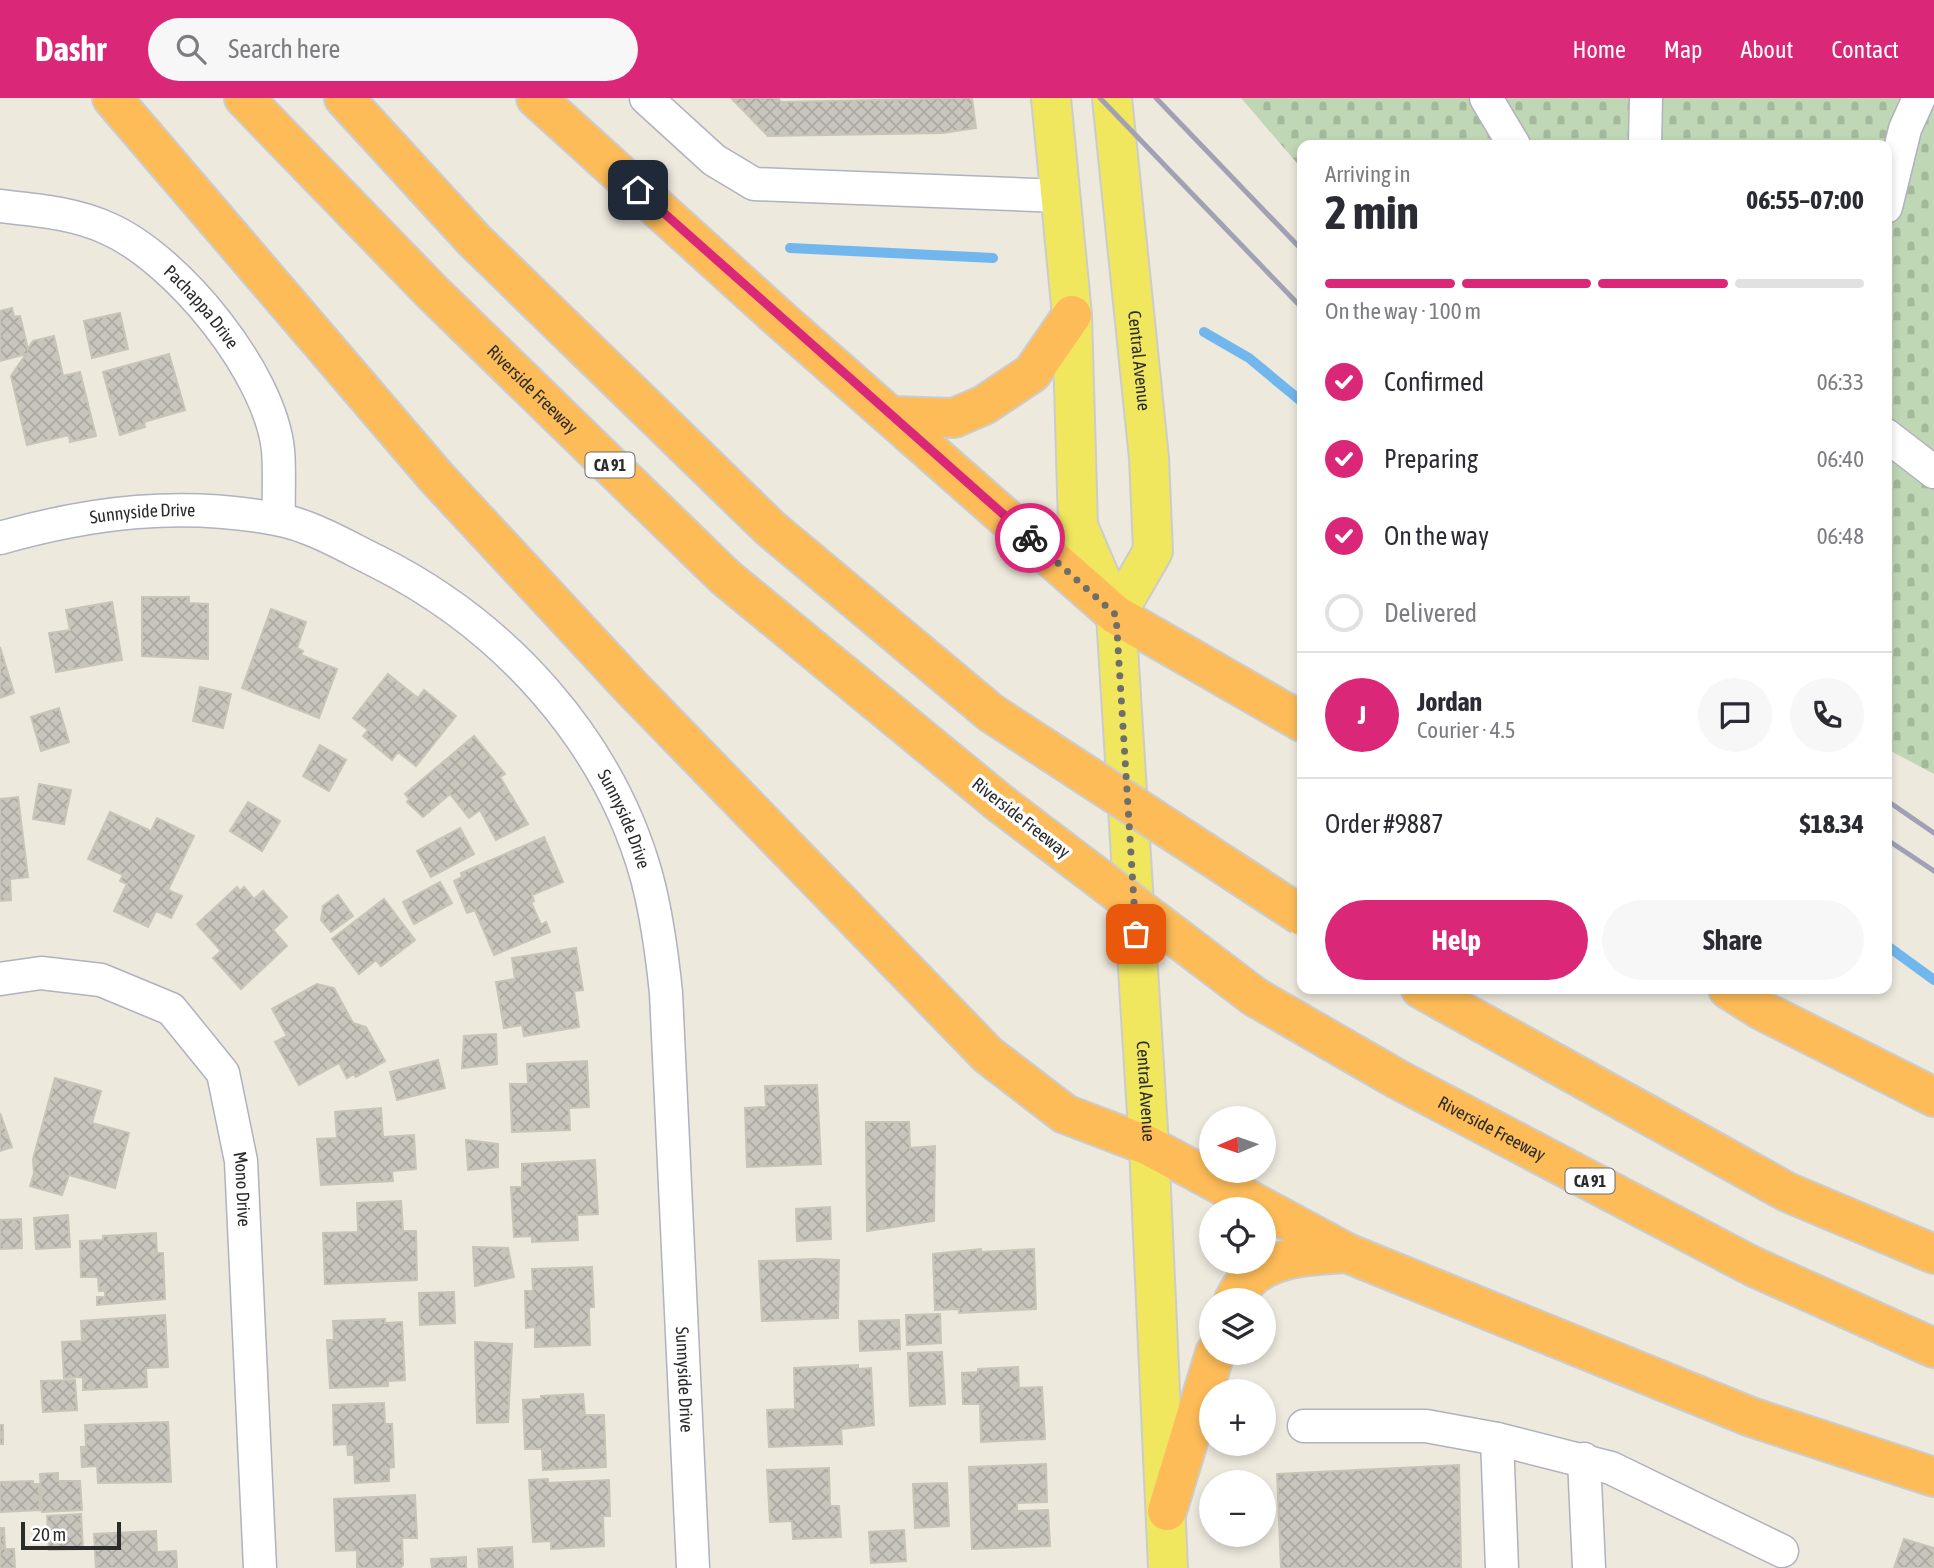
<!DOCTYPE html>
<meta charset="utf-8">
<style>
:root{--surface:#fff;--page:#f7f7f7;--text:#2b2b33;--muted:#7c7c81;--line:#e1e1e2;--accent:#db2777}
body{margin:0;font-family:"Asap Condensed",sans-serif;background:var(--page);color:var(--text);height:100vh;display:flex;flex-direction:column;font-size:26px;white-space:nowrap}
*{box-sizing:border-box;margin:0}
p{font-size:23px;color:var(--muted)}
.icon{flex:none;width:38px;height:38px;fill:none;stroke:currentColor;stroke-width:2;stroke-linecap:round;stroke-linejoin:round}
.map{position:relative;flex:1;overflow:hidden}
.panel{position:absolute;left:1297px;top:42px;width:595px;height:854px;display:flex;flex-direction:column;background:var(--surface);border-radius:14px;box-shadow:0 4px 10px #0003}
.panel>*{flex:none}
.needle{width:46px;rotate:268deg}
.controls{position:absolute;left:1199px;top:1008px;display:grid;gap:14px}
.controls a{display:grid;place-items:center;width:77px;height:77px;border-radius:50%;background:var(--surface);box-shadow:0 4px 10px #0003;font-size:35px}
.scale{position:absolute;left:21px;bottom:18px;width:100px;box-sizing:border-box;padding-left:7px;border:4px solid #2b2b2b;border-top:0;font-size:19px;line-height:24px;white-space:nowrap;color:#2b2b2b;-webkit-text-stroke:5px #fff;paint-order:stroke}
.pin{position:absolute;display:grid;place-items:center;width:60px;height:60px;color:#fff;margin:-30px;border-radius:14px;box-shadow:0 4px 10px #0006}
.courier{position:absolute;display:grid;place-items:center;width:70px;height:70px;margin:-35px;border:5px solid #db2777;border-radius:50%;background:#fff;color:#222;box-shadow:0 2px 9px #0007}
.head em{font-style:normal;font-weight:700}
.head div{display:flex;flex-direction:column-reverse}
.head{display:flex;align-items:center;justify-content:space-between;height:119px;padding:0 28px}
h1{font-size:46px;font-weight:700;line-height:52px}
.bar{display:grid;grid-template-columns:repeat(4,1fr);gap:10px 7px;align-content:center;height:84px;padding:0 28px}
.bar i{height:9px;border-radius:5px;background:var(--line)}
.bar .current{background:var(--accent)}
.bar p{grid-column:span 4}
.line{display:flex;align-items:center;gap:18px;padding:0 28px;border-top:2px solid var(--line)}
.line div{flex:1}
.round{display:grid;place-items:center;flex:none;width:74px;height:74px;border-radius:37px;background:var(--page)}
ol{padding:0 28px;list-style:none}
li{display:flex;align-items:center;gap:21px;height:77px}
li p{margin-inline-start:auto}
li .icon{padding:7px;border-radius:50%;background:var(--accent);color:#fff;stroke-width:4}
li:last-child{color:var(--muted)}
li i{width:38px;height:38px;border:4px solid var(--line);border-radius:50%}
.cta{display:flex;gap:14px;margin-top:auto;padding:14px 28px}
.cta a{flex:1;height:80px;border-radius:42px;background:var(--accent);color:#fff;font-size:28px;font-weight:700;line-height:80px;text-align:center}
.cta a+a{background:var(--page);color:var(--text)}
header{display:flex;align-items:center;gap:42px;box-sizing:border-box;height:98px;padding:0 35px;background:var(--accent);color:#fff}
header strong{font-size:33px}
nav{display:flex;gap:38px;margin-inline-start:auto;font-size:24px}
.search{width:490px;height:63px;background:var(--page);display:flex;align-items:center;gap:18px;box-sizing:border-box;padding:0 24px;border-radius:38px;color:var(--muted);font-size:26px}
.map>svg:first-child{display:block}
</style>
<header>
<strong>Dashr</strong>
<div class="search"><svg class="icon" aria-label="search" viewBox="0 0 24 24"><circle cx="10" cy="10" r="6"/><path d="M15 15l6 6"/></svg>Search here</div>
<nav><a>Home</a><a>Map</a><a>About</a><a>Contact</a></nav>
</header>
<div class="map">
<svg width="1934" height="1470" viewBox="0 0 1934 1470">
<defs>
<pattern id="cemetery-stones" width="16" height="16" patternUnits="userSpaceOnUse" patternTransform="scale(1.75)"><rect width="16" height="16" fill="#bfd7b5"/><path d="M2 7V4a2 2 0 0 1 4 0v3zM10 15v-3a2 2 0 0 1 4 0v3z" fill="#a4b99c"/></pattern>
<pattern id="building-cross-hatch" width="8" height="8" patternUnits="userSpaceOnUse" patternTransform="scale(1.75)"><rect width="8" height="8" fill="#c8c5bd"/><path d="M0 0l8 8M0 8l8-8" fill="none" stroke="#aca9a3"/></pattern>
</defs>
<rect width="100%" height="100%" fill="#ede9dd"/>
<path fill="url(#cemetery-stones)" d="M1241,0H1934V676L1887,651L1886,47H1302V71Z"/>
<g fill="none" stroke-linecap="round" stroke-linejoin="round">
<path stroke="#71b7ee" stroke-width="10" d="M790,150L993,160
M1204,234L1249,260L1302,304
M1886,847L1934,882"/>
</g>
<path fill="url(#building-cross-hatch)" stroke="#c8c5b7" stroke-width="2" d="M731,0H778L781,4L972,0L976,30L943,35L768,38Z
M12,210L14,219L20,218L28,251L33,243L54,238L63,278L80,274L96,338L70,344L69,337L27,347L11,278L26,256L0,263V213Z
M120,215L128,251L92,260L84,223Z
M169,256L185,312L144,324L145,329L120,337L103,274Z
M142,499H189V505L208,506V561L142,558Z
M112,504L122,562L56,574L49,535L70,532L66,512Z
M271,511L306,524L297,550L303,553L301,557L337,571L319,620L242,590Z
M0,549L14,595L0,600Z
M388,576L418,600L424,592L456,618L416,668L398,654L392,662L363,638L368,632L353,620Z
M200,589L231,596L223,630L193,623Z
M59,610L69,644L41,653L31,619Z
M474,638L505,676L500,679L528,726L496,742L480,712L469,720L450,696L423,719L407,704L409,701L405,696Z
M320,647L346,662L329,693L303,678Z
M39,686L71,692L64,726L33,721Z
M18,699L28,779L10,781L11,802L0,803V701Z
M248,704L280,723L262,753L230,733Z
M110,714L151,733L157,720L194,738L168,792L182,798L171,820L156,813L148,829L114,813L127,786L120,783L123,777L88,761Z
M460,730L474,756L431,779L417,753Z
M544,739L563,784L532,797L534,803L531,804L541,827L546,824L550,834L494,857L475,812L467,815L454,783L462,779L461,775Z
M440,784L452,805L414,826L403,804Z
M237,789L240,793L244,789L254,801L263,793L287,819L273,832L287,848L241,891L213,860L221,853L197,826Z
M338,797L353,818L331,834L321,822L323,808Z
M384,801L415,842L381,868L376,862L359,876L332,841Z
M576,850L583,892L574,893L579,929L524,938L522,927L504,930L496,884L515,881L512,860Z
M317,886L334,890L353,925L366,929L385,963L356,979L354,976L347,980L339,965L299,987L275,944L287,938L272,911Z
M496,936L497,966L462,970L464,938Z
M438,962L445,990L397,1002L390,974Z
M587,963L589,1009L569,1010L570,1032L512,1034L510,986H528L527,966Z
M55,980L101,993L92,1025L129,1035L115,1090L69,1077L62,1097L30,1088L34,1075L33,1061Z
M817,987L821,1066L747,1069L745,1010L766,1009L765,988Z
M381,1010L383,1039L414,1037L416,1071L392,1073L393,1083L321,1087L317,1041L337,1040L335,1014Z
M0,1015L12,1049L0,1053Z
M866,1024H909L910,1050L935,1048L934,1123L867,1133Z
M466,1042L498,1046V1069L468,1072Z
M595,1062L598,1116L577,1117L578,1142L532,1144V1138L514,1139L511,1089H522V1066Z
M401,1103L403,1133H416L417,1182L325,1186L323,1135L358,1134L357,1105Z
M830,1109L831,1141L797,1143L796,1111Z
M68,1117L70,1149L36,1151L34,1120Z
M21,1121L22,1150L0,1151V1122Z
M156,1135L157,1155H163L165,1201L97,1207V1199H105V1193H99L98,1179H81L80,1143L103,1142V1138Z
M473,1149L508,1150L514,1179L475,1188Z
M981,1151V1154L1034,1151L1036,1211L959,1215V1211L935,1212L933,1156Z
M816,1161L839,1162L838,1220L762,1223L759,1163Z
M592,1169L594,1209H589L590,1247L535,1249V1229L526,1230L525,1193H533L532,1171Z
M454,1194L455,1225L420,1227L419,1195Z
M940,1216L941,1245L907,1247L906,1217Z
M165,1217L168,1269L146,1270L147,1289L83,1292V1279L64,1280L62,1244L82,1243L81,1223Z
M385,1221V1225L402,1224L405,1282L388,1283V1288L330,1290L327,1242H334L333,1223Z
M899,1222L900,1251L860,1253L859,1223Z
M475,1244L512,1246L508,1324L477,1325Z
M942,1254L945,1306L910,1308L908,1255Z
M858,1267V1271L871,1270L874,1327L841,1331L842,1346L769,1349L767,1312L795,1311L794,1270Z
M1018,1269L1019,1290L1042,1289L1045,1341L981,1344L980,1306H963L962,1275L978,1274V1271Z
M75,1282L77,1312L43,1314L41,1283Z
M583,1296L585,1317H604L606,1369L543,1372L542,1351H525L523,1302L541,1301V1298Z
M384,1305L385,1326H392L394,1369L389,1370V1383L355,1385L354,1357H348L347,1346L334,1347L333,1307Z
M168,1324L171,1384L98,1385L97,1368L82,1369L81,1349H86L85,1327Z
M0,1327H3V1346H0Z
M1046,1366L1047,1404L1017,1405V1413L1048,1412L1050,1448L972,1451L969,1369Z
M1459,1367L1461,1470H1281L1277,1376Z
M829,1370L830,1408H839L841,1439L793,1441L792,1423L770,1424L767,1372Z
M58,1375V1383H80L82,1412L42,1414L40,1376Z
M548,1381V1385L609,1382L610,1418H603L604,1448L551,1451V1443L533,1444L529,1382Z
M33,1383V1386H39L40,1412L0,1414V1384Z
M947,1385L949,1428L915,1430L913,1386Z
M415,1397L417,1440H402L403,1467L400,1470H357V1452L336,1453L334,1401Z
M81,1416L83,1451L49,1452L47,1418Z
M0,1430H4L5,1451H14L15,1470H0Z
M904,1432L906,1463L871,1465L869,1434Z
M156,1433L157,1454L176,1453L177,1470H96L94,1436Z
M1904,1441L1934,1450V1470H1894Z
M512,1449L513,1470H479L478,1451Z
M466,1459V1470H432L431,1461Z"/>
<g fill="none" stroke-linecap="round" stroke-linejoin="round">
<g stroke="#b1b1bf" stroke-width="35">
<g id="minor">
<path d="M646,0L714,62L754,86L1061,98"/>
<path d="M1486,0L1514,47"/>
<path d="M1645,47L1646,0"/>
<path id="s1" d="M0,108C36,112 75,115 109,131C178,162 270,275 278,352C280,374 278,398 279,421"/>
<path d="M1886,109L1905,31L1919,0"/>
<path d="M1886,337L1934,374"/>
<path id="s2" d="M0,440C91,414 182,403 276,421C311,427 347,449 378,464C505,528 609,642 647,780C657,818 662,856 666,895L693,1470"/>
<path id="s3" d="M0,881L41,875L101,882L171,911L223,975L241,1063L260,1470"/>
<path d="M1304,1328H1426L1497,1341L1502,1470"/>
<path d="M1497,1341L1611,1370L1782,1453"/>
<path d="M1584,1361L1589,1470"/>
</g>
</g>
<g stroke="#ccc" stroke-width="42">
<g id="major">
<path id="s4" d="M1051,0L1072,217L1078,428L1116,517L1149,1048L1168,1470"/>
<path id="s5" d="M1112,0L1149,360L1153,453L1116,517"/>
</g>
</g>
<g stroke="#ccc" stroke-width="42">
<g id="highway">
<path d="M112,0L437,380L631,589L988,957L1065,1016L1149,1048L1347,1155L1751,1319L1934,1379"/>
<path id="s6" d="M244,0L431,193L725,479L1001,706"/>
<path d="M344,0L474,142L770,430L991,615"/>
<path d="M536,0L781,222L1116,517L1302,624"/>
<path d="M892,318L954,320L984,307L1032,275L1072,217"/>
<path d="M1421,891L1787,1094L1934,1156"/>
<path d="M1728,891L1761,912L1934,999"/>
<path id="s7" d="M1255,899L1397,981L1752,1168L1934,1250"/>
<path d="M1234,1202C1254,1158 1305,1158 1347,1155"/>
<path d="M1167,1413L1215,1255"/>
</g>
</g>
<use href="#minor" stroke="#fff" stroke-width="32"/>
<use href="#major" stroke="#f0e75f" stroke-width="38"/>
<use href="#highway" stroke="#fdbc58" stroke-width="38"/>
<path stroke="#a1a0b5" stroke-width="5" d="M1100,0L1302,210
M1156,0L1302,152
M1886,702L1934,735
M1886,741L1934,773"/>
<g stroke="#ccc" stroke-width="42" stroke-linecap="butt">
<path id="highway-bridge" d="M991,615L1302,818
M1001,706L1255,899"/>
</g>
<use href="#highway-bridge" stroke="#fdbc58" stroke-width="38"/>
</g>
<g fill="none" stroke-linecap="round" stroke-linejoin="round">
<path stroke="#6f6e69" stroke-width="7" stroke-dasharray="0 12.6" d="M1030,440L1116,517L1136,836"/>
<path stroke="#db2777" stroke-width="9" d="M638,92L1030,440"/>
</g>
<g text-anchor="middle" stroke-width="7" stroke-linejoin="round" paint-order="stroke">
<g fill="#fff" stroke="#6b6b6b" stroke-width="2">
<rect x="585.5" y="354.5" width="49" height="25" rx="5"/>
<rect x="1565.5" y="1070.5" width="49" height="25" rx="5"/>
</g>
<g font-size="16" font-weight="bold" fill="#2b2b2b">
<text x="610" y="373">CA 91</text>
<text x="1590" y="1089">CA 91</text>
</g>
<g font-size="18" fill="#2b2b2b" stroke="#fff">
<text dy="6" stroke="none"><textPath href="#s1" startOffset="234">Pachappa Drive</textPath></text>
<text dy="6" stroke="none"><textPath href="#s5" startOffset="264">Central Avenue</textPath></text>
<text dy="6" stroke="none"><textPath href="#s6" startOffset="410">Riverside Freeway</textPath></text>
<text dy="6" stroke="none"><textPath href="#s2" startOffset="145">Sunnyside Drive</textPath></text>
<text transform="translate(1021 720) rotate(38)" y="6">Riverside Freeway</text>
<text dy="6" stroke="none"><textPath href="#s2" startOffset="754">Sunnyside Drive</textPath></text>
<text dy="6" stroke="none"><textPath href="#s4" startOffset="1003">Central Avenue</textPath></text>
<text dy="6" stroke="none"><textPath href="#s7" startOffset="271">Riverside Freeway</textPath></text>
<text dy="6" stroke="none"><textPath href="#s3" startOffset="378">Mono Drive</textPath></text>
<text dy="6" stroke="none"><textPath href="#s2" startOffset="1321">Sunnyside Drive</textPath></text>
</g>
</g>
</svg>
<div class="controls">
<a><svg class="needle" viewBox="-14 -14 28 28"><path d="M0-13l5 13h-10z" fill="#e53935"/><path d="M0 13l5-13h-10z" fill="#7c7c81"/></svg></a>
<a><svg class="icon" aria-label="locate" viewBox="0 0 24 24"><circle cx="12" cy="12" r="6"/><path d="M12 2v4M12 18v4M2 12h4M18 12h4"/></svg></a>
<a><svg class="icon" aria-label="layers" viewBox="0 0 24 24"><path d="M12 4l9 5-9 5-9-5zM3 14l9 5 9-5"/></svg></a>
<a>+</a>
<a>−</a>
</div>
<div class="scale">20 m</div>
<div class="pin" style="left:1136px;top:836px;background:#ea580c"><svg class="icon" aria-label="bag" viewBox="0 0 24 24"><path d="M5 8h14l-1 12H6zM9 8a3 3 0 0 1 6 0"/></svg></div>
<div class="pin" style="left:638px;top:92px;background:#1f2937"><svg class="icon" aria-label="home" viewBox="0 0 24 24"><path d="M3 11l9-7 9 7M6 9v11h12V9"/></svg></div>
<div class="courier" style="left:1030px;top:440px"><svg class="icon" aria-label="bike" viewBox="0 0 24 24"><circle cx="6" cy="16" r="4"/><circle cx="18" cy="16" r="4"/><path d="M6 16l4-8h5l3 8M10 8l3 8H6M13 5h3"/></svg></div>
<section class="panel">
<div class="head"><div><h1>2 min</h1><p>Arriving in</p></div><em>06:55–07:00</em></div>
<div class="bar"><i class="current"></i><i class="current"></i><i class="current"></i><i></i><p>On the way · 100 m</p></div>
<ol>
<li><svg class="icon" aria-label="check" viewBox="0 0 24 24"><path d="M5 12l5 5 9-10"/></svg>Confirmed<p>06:33</p></li>
<li><svg class="icon" aria-label="check" viewBox="0 0 24 24"><path d="M5 12l5 5 9-10"/></svg>Preparing<p>06:40</p></li>
<li><svg class="icon" aria-label="check" viewBox="0 0 24 24"><path d="M5 12l5 5 9-10"/></svg>On the way<p>06:48</p></li>
<li><i></i>Delivered</li>
</ol>
<div class="line" style="height:126px"><b class="round" style="background:var(--accent);color:#fff">J</b><div><b>Jordan</b><p>Courier · 4.5</p></div><a class="round"><svg class="icon" aria-label="chat" viewBox="0 0 24 24"><path d="M4 5h16v11H9l-5 4z"/></svg></a><a class="round"><svg class="icon" aria-label="phone" viewBox="0 0 24 24"><path d="M5 4h4l2 5-3 2q2 4 5 5l2-3 5 2v4C11 20 4 13 5 4z"/></svg></a></div>
<div class="line" style="height:91px"><div>Order #9887</div><b>$18.34</b></div>
<div class="cta"><a>Help</a><a>Share</a></div>
</section>
</div>
